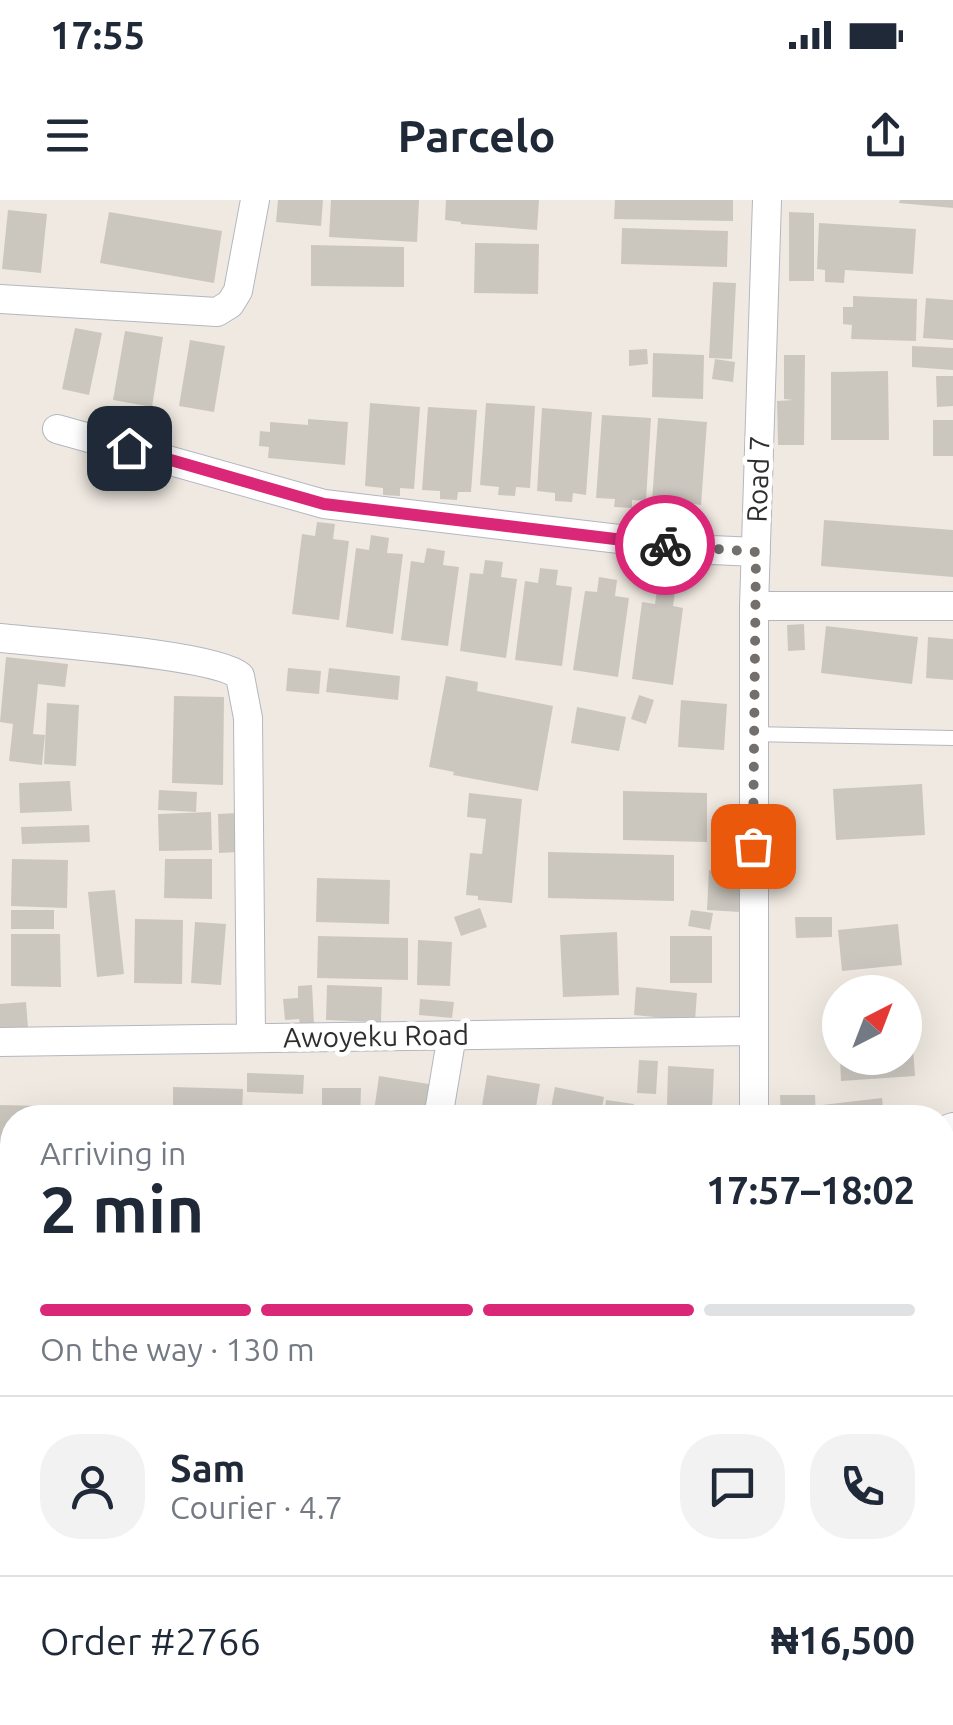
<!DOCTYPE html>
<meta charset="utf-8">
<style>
:root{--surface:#fff;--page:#f2f2f3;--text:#1f2937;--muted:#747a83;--line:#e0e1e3;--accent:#db2777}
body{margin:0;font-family:Ubuntu,sans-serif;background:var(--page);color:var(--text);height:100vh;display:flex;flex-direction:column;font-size:38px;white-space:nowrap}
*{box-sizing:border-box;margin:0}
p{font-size:32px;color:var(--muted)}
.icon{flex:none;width:55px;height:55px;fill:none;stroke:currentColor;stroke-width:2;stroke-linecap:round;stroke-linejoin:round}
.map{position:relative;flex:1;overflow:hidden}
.panel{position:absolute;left:0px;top:905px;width:955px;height:620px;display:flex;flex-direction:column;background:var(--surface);border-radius:40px 40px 0 0;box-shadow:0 10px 40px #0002}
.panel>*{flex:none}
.needle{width:65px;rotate:42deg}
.fabs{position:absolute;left:822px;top:775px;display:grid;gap:20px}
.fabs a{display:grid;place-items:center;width:100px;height:100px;border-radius:50%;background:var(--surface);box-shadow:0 10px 40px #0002;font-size:50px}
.pin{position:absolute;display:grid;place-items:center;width:85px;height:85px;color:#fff;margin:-42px;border-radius:20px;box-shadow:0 5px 15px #0006}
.courier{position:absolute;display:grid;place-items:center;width:100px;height:100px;margin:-50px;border:8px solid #db2777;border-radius:50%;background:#fff;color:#222;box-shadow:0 2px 12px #0007}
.summary em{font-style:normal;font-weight:700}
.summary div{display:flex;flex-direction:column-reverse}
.summary{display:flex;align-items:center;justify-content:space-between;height:170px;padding:0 40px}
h1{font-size:65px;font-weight:700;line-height:75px}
.bar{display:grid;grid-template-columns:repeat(4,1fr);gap:15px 10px;align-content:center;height:120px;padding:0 40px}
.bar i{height:12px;border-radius:8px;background:var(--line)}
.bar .active{background:var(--accent)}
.bar p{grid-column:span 4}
.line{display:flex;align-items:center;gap:25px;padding:0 40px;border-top:2px solid var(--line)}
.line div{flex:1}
.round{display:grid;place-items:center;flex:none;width:105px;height:105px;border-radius:40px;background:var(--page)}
.status{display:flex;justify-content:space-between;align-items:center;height:70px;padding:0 50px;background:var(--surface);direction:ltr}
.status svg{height:28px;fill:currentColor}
header{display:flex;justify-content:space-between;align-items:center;height:130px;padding:0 40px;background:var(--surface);font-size:45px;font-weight:700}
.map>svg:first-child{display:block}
</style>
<div class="status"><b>17:55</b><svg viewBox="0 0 49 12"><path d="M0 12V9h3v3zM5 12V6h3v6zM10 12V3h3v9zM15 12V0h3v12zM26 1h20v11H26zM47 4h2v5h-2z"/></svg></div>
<header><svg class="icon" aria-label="menu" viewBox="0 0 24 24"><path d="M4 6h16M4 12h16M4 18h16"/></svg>Parcelo<svg class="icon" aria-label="share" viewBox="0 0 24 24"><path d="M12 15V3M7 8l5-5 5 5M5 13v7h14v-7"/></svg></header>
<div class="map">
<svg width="953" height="1525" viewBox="0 0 953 1525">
<rect width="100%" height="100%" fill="#efe9e1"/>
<path fill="#cbc7bf" d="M278,0H323L321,26L276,22Z
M331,0H419L417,42L329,37Z
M446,0H539L537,30L461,24V22L445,20Z
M615,0H733V21L614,19Z
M900,0H953V8L899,3Z
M8,10L47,14L41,73L2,69Z
M109,12L222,31L214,83L100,63Z
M789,12L814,13V81H789Z
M819,23L916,29L913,74L845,70L844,83L825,82V70L817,69Z
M622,28L728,31L727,67L621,64Z
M475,43L539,44L538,94L474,93Z
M311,45L404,47V87L311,86Z
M713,82L736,83L732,159L709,158Z
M853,96L917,99L916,141L851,139L852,125L843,124V107H853Z
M926,98L953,100V140L923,138Z
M75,128L102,133L89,195L62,189Z
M125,131L163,137L152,207L113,200Z
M190,140L225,146L214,212L179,206Z
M912,146L953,148V170L912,167Z
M647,149L648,164L629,166V150Z
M653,153L704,155L703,199L652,197Z
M784,155H805L804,245H778L777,201L794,200L784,199Z
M715,159L735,162L733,182L712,179Z
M888,171L889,240H831V172Z
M936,176H953V206L937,207Z
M370,203L420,207L414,289L400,288V296L383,295V288L365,286Z
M486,203L535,206L530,288L516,287L515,296L498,295L499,287L480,285Z
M428,207L477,210L471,292H458L457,300L440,299V291L422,290Z
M542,208L592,212L586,295L573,293L572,302L555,301V293L537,291Z
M602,215L651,218L646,301L632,300V308L614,307L615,299L596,298Z
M658,218L707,222L701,305L687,303V311L670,310V303L652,301Z
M308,219L348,222L345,265L268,258L269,247L259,246L260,231L270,232V222L308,225Z
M933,220H953V256H933Z
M824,320L953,330V377L821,366Z
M317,322L335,324L333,339L349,341L339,420L292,414L302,334L315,336Z
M371,335L389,338L387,353L403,354L393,434L346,427L356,348L369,350Z
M427,348L445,351L443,365L459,367L448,446L401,440L411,361L424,363Z
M485,360L503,362L501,377L517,379L506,458L460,451L470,373L483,374Z
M540,368L558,370L556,385L572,387L562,466L515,460L525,381L538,383Z
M599,377L617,380L615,396L629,398L618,477L573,470L585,391L597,392Z
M657,389L675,392L673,406L683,408L673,485L632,479L642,402L655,404Z
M804,424L805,450L788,451L787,425Z
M826,426L918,437L912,484L821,473Z
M928,437L953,439V480L926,478Z
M6,457L68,464L65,487L38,484L33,534L45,535L42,565L9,561L13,524L0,522Z
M288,468L321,471L319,494L286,491Z
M329,468L400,476L398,500L326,492Z
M446,476L478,482L477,491L553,506L538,591L453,575L454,572L429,567Z
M639,495L654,500L646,524L631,519Z
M174,496L224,497L223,585L172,583Z
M681,500L727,504L724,550L678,547Z
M47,503L79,505L76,566L44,564Z
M577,507L626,517L619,551L571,543Z
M70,581L72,611L20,613L19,583Z
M922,584L925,635L836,640L833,589Z
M159,590L197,592L196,612L158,610Z
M623,591L707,593V642L623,640Z
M469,593L522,599L512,703L478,700V696L466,695L470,653L482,654L486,619L467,617Z
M211,612L212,650L159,651L158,614Z
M238,613L239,652L219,653L218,614Z
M89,625L90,642L22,644L21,627Z
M548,652L674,655V701L548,698Z
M12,659L68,660L67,708L11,706Z
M165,659H212V699L164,698Z
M709,670L742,672L740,712L707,710Z
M317,678L390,680L389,724L316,722Z
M115,690L124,774L97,777L88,692Z
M480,708L487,727L461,736L454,717Z
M11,710H54V729H11Z
M691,710L713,713L710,730L688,726Z
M795,717H832V737L796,738Z
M135,719L183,720L182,784L134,783Z
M195,722L226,724L221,785L191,783Z
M898,724L902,765L842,771L838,730Z
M617,732L619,795L563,797L560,735Z
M11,734H60L61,787L11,786Z
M318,736L408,738V780L317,778Z
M670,736H712V783H670Z
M418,740L452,742L450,786L417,785Z
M312,785L314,824H300L299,819L285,820L283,799L298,798V786Z
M327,785L382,787L381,822L326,820Z
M636,787L697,793L695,821L634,815Z
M420,799L454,802L452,818L419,815Z
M26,802L28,827L0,829V804Z
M911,820L915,876L841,881L840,858H905V821Z
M639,860L658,861L656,894L637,893Z
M668,866L714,869L712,909L667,906Z
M247,873L304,875L303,894L247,892Z
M487,875L540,884L534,918H480Z
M379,876L441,886L436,918H373Z
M173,887L243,889L242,914L173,912Z
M555,887L604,897L600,918H549Z
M322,888H361L360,918H322Z
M780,895H815L816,918H781Z
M882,898L884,918H823L822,905Z
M606,900L634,904L632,918H604Z
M0,905L45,906L44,918H12V952H0Z
M100,911L151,914V918H100Z
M0,972L12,973V1020L0,1019Z
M0,1047H12V1105L0,1106Z
M12,1138V1182H8L4,1139Z
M12,1221V1260H11L2,1224Z
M942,1397L953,1399V1425L942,1423Z
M8,1506H12V1512H63L62,1525H6Z
M942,1507L953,1508V1525H912L913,1512H942Z
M515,1512H578L573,1525H510Z
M831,1512L827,1525H781L746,1513Z"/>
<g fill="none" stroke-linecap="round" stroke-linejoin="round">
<g stroke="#b4b7c1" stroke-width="16">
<path id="service" d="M753,534L953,538"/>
</g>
<g stroke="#b4b7c1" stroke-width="30">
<path id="minor" d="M0,99L217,112L230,104L238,91L255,0
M57,229L324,304L712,350L756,352
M754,406H953
M0,438C43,443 215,454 240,476L248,518L251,838
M0,842L752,831
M438,918L452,835
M754,918V406L767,0
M942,931L953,927
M613,1525L617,1512"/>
</g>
<use href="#service" stroke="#fff" stroke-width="14"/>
<use href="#minor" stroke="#fff" stroke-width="28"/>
</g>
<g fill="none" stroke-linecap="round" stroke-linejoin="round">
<path stroke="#726f6d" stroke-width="10" stroke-dasharray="0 18" d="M665,345L756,352L753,646"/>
<path stroke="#db2777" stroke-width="12" d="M129,248L324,304L665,345"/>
</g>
<g text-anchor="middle" stroke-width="9" stroke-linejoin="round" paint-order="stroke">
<g font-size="28" fill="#2e2e2e" stroke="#fff">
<text transform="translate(758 279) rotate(-88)" y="10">Road 7</text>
<text transform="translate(376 836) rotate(-1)" y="10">Awoyeku Road</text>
</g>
</g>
</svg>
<div class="fabs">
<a><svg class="needle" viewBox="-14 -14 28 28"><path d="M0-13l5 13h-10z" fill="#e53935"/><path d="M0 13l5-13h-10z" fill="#747a83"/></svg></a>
</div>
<div class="pin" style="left:753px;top:646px;background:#ea580c"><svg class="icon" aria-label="bag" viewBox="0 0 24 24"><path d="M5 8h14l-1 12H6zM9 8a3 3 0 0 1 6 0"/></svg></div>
<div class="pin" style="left:129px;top:248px;background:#1f2937"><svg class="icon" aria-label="home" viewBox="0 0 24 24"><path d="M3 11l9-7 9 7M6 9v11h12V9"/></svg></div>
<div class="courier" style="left:665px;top:345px"><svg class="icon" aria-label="bike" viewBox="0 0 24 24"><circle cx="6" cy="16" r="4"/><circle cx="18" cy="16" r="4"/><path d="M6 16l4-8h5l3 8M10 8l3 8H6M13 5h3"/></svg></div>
<section class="panel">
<div class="summary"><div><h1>2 min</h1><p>Arriving in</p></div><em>17:57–18:02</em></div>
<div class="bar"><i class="active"></i><i class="active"></i><i class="active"></i><i></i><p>On the way · 130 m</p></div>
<div class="line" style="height:180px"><a class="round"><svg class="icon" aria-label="person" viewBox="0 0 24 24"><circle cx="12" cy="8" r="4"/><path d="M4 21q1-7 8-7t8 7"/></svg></a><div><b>Sam</b><p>Courier · 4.7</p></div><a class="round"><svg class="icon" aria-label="chat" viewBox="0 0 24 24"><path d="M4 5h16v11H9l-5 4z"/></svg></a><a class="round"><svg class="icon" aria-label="phone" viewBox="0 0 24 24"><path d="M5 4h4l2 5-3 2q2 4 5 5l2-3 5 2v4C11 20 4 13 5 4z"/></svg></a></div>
<div class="line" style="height:130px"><div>Order #2766</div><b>₦16,500</b></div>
</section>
</div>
